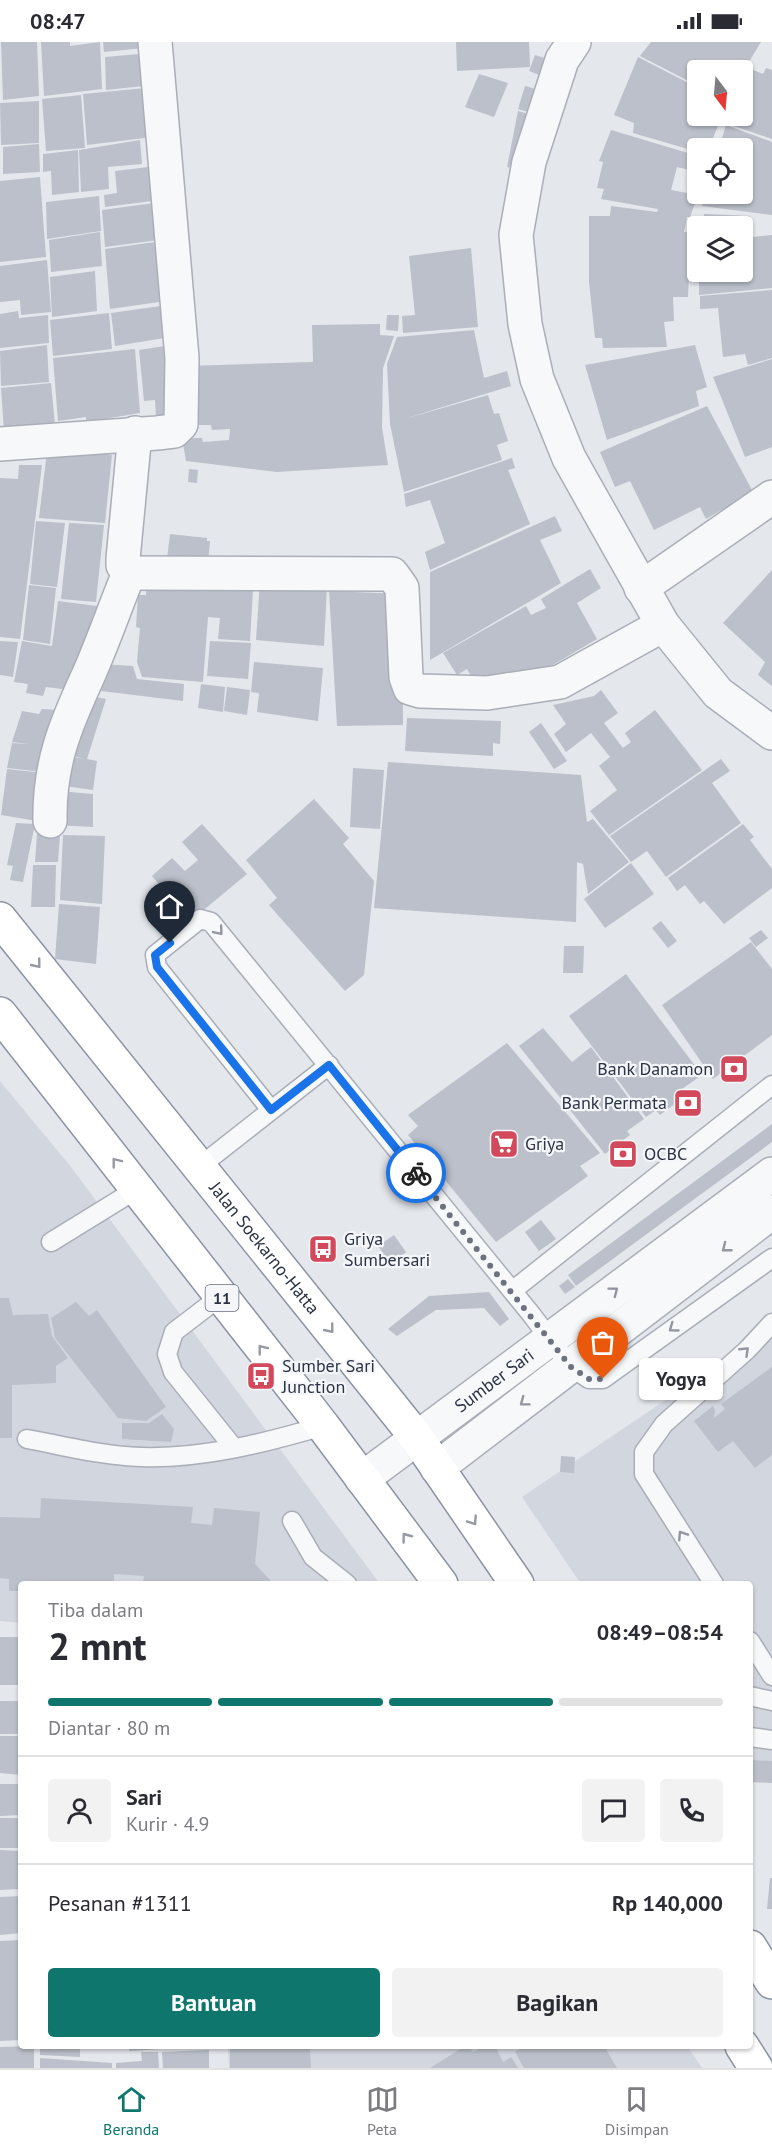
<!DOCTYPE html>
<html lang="id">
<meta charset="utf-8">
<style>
:root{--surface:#fff;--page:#f2f2f3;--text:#2b2b33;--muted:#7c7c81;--line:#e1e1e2;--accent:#0f766e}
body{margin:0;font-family:"PT Sans",sans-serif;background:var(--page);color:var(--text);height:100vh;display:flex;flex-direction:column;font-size:22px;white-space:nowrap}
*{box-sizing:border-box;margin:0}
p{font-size:20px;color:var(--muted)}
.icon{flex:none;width:33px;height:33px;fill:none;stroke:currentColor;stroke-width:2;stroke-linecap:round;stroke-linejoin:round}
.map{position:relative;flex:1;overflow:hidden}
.side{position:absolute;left:18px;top:1539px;width:735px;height:468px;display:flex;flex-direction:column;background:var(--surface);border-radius:6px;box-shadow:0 2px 4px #0004}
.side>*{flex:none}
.needle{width:39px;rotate:164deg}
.fabs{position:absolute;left:687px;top:18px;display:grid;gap:12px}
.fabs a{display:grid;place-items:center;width:66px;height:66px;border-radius:6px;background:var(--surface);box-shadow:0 2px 4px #0004;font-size:30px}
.pin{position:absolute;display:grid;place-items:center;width:51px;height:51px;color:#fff;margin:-62px -26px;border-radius:50% 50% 50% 0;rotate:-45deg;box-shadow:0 0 6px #0007}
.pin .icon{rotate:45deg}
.courier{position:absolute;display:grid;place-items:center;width:60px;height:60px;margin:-30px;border:4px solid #1a73e8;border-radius:50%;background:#fff;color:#222;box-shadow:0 2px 8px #0007}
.bubble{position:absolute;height:42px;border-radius:6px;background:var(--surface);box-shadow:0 2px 4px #0004;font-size:20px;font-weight:700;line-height:42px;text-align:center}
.head em{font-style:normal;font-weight:700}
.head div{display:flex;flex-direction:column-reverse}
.head{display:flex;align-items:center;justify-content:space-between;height:102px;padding:0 30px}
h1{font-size:39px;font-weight:700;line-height:45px}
.bar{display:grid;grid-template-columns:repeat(4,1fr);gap:9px 6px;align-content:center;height:72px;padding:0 30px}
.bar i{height:8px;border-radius:4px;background:var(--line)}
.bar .selected{background:var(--accent)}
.bar p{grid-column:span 4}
.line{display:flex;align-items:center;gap:15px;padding:0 30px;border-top:2px solid var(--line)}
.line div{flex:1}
.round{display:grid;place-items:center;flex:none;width:63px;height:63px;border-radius:6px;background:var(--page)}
.primary-button{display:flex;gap:12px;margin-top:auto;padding:12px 30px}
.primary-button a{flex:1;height:69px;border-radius:6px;background:var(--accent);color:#fff;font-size:24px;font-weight:700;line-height:69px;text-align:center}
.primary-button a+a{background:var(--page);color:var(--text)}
.status{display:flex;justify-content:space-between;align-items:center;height:42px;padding:0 30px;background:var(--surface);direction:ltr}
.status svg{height:16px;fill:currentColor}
.tabs{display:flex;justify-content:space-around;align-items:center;height:84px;border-top:2px solid var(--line);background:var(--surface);font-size:16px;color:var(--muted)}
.tabs a{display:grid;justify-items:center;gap:3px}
.tabs .selected{color:var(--accent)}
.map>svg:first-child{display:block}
</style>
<div class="status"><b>08:47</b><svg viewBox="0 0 49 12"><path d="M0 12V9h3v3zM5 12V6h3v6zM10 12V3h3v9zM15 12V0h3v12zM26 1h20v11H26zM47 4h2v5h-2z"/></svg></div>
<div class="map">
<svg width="772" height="2026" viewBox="0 0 772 2026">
<rect width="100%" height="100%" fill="#e4e7ec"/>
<path fill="#d2d6de" d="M0,1039L71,1125L380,1542H21V1581L0,1579Z
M772,1286V1728L750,1725V1542H581L522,1455Z
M228,2004H687L702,2026H229Z"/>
<path fill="#bbc0ca" d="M1,0H37L39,54L3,58Z
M41,0H70V4L100,0L102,47L44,54Z
M103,0H153L154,5L104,10Z
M456,0H529L530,25L457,29Z
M651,0H761L744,28H698V44L640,14Z
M151,11L153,43L106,48L105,15Z
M535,13L548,17L542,34L529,29Z
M638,15L698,46V74H722L709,106H698V110L633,91L634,81L614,73Z
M766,26L772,28V97L725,81L729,74H742V44L751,27L763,32Z
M479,32L508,41L494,75L465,65Z
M525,44L539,48L532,71L518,67Z
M156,45L153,95L87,103L83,52Z
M81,53L85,106L46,109L42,57Z
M39,59V101L1,103L0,61Z
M518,69L532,73L517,127L507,125Z
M726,83L772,100V173L702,164L706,152H742V106H719Z
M611,88L698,114V130L677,125L671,148L698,153L690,175H687L684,190H691L688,255H673L674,279L664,280L667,305L603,306L602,296H595L589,240V174H610L611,164L657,170L658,167L601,157L604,147L597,146L603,120L599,119Z
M140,98L142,122L108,125L109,147L81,150L79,108Z
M39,102L40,130L3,132V105Z
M78,108L79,150L52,153L51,129L43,130V112Z
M157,124L160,158L105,165L104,153L117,151L115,129Z
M40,135L46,215L0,220V139Z
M99,154L101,189L47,197L46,160Z
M162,160L166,197L105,205L102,168Z
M704,172L750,174L752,195L772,193V246L699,253V230H742V184H703Z
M100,190L102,224L51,230L49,198Z
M169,198L173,258L110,267L105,207Z
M471,206L478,285L403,291L402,274L415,273L409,214Z
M47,218L51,270L21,273L20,258L0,260V224Z
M95,229L97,269L52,275L50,235Z
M772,248V316L748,323L745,312L723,315L718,266L700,267V254Z
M175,262L177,294L115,304L111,271Z
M18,269L19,276L48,273L49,301L0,306V272Z
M109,271L112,307L53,314L50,278Z
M387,273H399L398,289L386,288Z
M380,282V293L394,294L383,326L382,385L388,423L277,430L186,419L182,396H202L203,400L229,398L230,387L212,388L211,383H194L187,324L313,320L312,283Z
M474,288L484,336L507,329L511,344L404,377L488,353L494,372L499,371L508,399L497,403L502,418L404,450L390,382L387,322L397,295Z
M47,303L49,340L1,344L0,309Z
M171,303L176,373L156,376L155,358L144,359L139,308Z
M695,303L707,345L696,349L699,364L607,398L585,323Z
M135,307L140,371L86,380V375L58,379L53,316Z
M772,317V405L745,415L713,335Z
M51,341L55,383L4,389L1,346Z
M707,364L753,450L706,477L700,465L654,488L630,439L615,445L600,410Z
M48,401L102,403L100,412L112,413L105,481L39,476Z
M512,416L515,426L508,428L530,482L430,528L425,510L445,501L430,458L406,465L404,452Z
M19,423H42L20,597L0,595V436L18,437Z
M189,427L198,428L197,441L188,440Z
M555,474L562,489L540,498L561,541L430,618V530Z
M36,479L65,481L57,545L30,542Z
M69,481L104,483L96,560L61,557Z
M170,492L207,496V499H210L208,522L167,517Z
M590,527L601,546L577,561L597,597L524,640L479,648L467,627L457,633L443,611L526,564L531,573L546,566L541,557Z
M772,528V644L758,633L765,620L723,581Z
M147,535L253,547L250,599L218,597L220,576L208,575L203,640L142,635L137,620L140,586L136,585L138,553H146Z
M260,539L327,544L324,604L256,598Z
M29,543L56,546L50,602L23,598Z
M329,549L402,552L403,683L337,684Z
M58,559L97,564L92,609L80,608L91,610L70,648L46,645L43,654L26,651L28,642L14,640L22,599L52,604Z
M0,599L18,600L13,635L0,633Z
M210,599L251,601L248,637L207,634Z
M254,620L323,626L318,679L257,670L259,651L251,650Z
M100,622L133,624L137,637L184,642L183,659L85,647Z
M201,642L225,645L223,670L198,666Z
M227,645L250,648L247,673L224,669Z
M601,648L618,671L604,681L623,706L631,700L625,691L655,668L702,728L609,793L590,769L617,748L599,724L610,715L591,691L566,710L554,692L566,682L553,663L594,654Z
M80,652L106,657L87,717L97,719L93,748L56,743L61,713L85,717L61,711Z
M42,667L59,668L43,730L7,726L12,701L29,702L12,700L22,669L39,672Z
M407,676L501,679L500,702L493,701V714L405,709Z
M541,681L567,719L554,727L529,690Z
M721,717L730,729L712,741L741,781L666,835L647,809L631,820L610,794Z
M388,720L581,733L587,780L593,777L629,820L588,852L583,822L577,820L576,880L374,866Z
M353,726L384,728L380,787L350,785Z
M7,727L44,731L37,779L1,773Z
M59,749L93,752V785L56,783Z
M314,757L349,796L343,802L374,839L364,933L345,949L269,863L277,856L246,818Z
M16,781L35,782L23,840L10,838L13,824L7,823Z
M202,782L247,832L182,886L175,879L169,884L149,858L162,846L152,834L172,816L185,829L198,818L182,800Z
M743,782L754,795L750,798L772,827V846L724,882L704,859L700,862L685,843L677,849L668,836Z
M37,792L60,793L58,820H35Z
M63,793L105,794L102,862L60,858Z
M631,821L654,852L605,886L584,857Z
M33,823H56L55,865H31Z
M59,862L100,865L96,922L55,917Z
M661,879L677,899L668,906L652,886Z
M761,888L768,896L756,905L749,896Z
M751,900L772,927V993L713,1037L662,963Z
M564,904H584L583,931H563Z
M626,932L702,1033L679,1049L684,1055L660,1073L656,1068L646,1075L569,974Z
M543,986L572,1020L591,1005L644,1077L627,1089L630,1093L605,1112L519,1004Z
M507,1001L600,1111L580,1124L588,1134L496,1200L408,1093L418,1084L408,1073Z
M772,1082V1100L576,1244L568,1233Z
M541,1178L556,1197L539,1209L525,1190Z
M394,1193L406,1210L391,1222L378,1204Z
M568,1237L575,1245L565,1252L559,1244Z
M489,1250L509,1277L500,1284L484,1266L436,1268L397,1294L388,1287L429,1254Z
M0,1256H9L13,1273L48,1272L52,1294L68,1316L56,1324V1341L12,1343V1396H0Z
M76,1260L89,1274L97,1268L166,1365L146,1379L118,1376L55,1296L51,1276Z
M772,1325V1413L755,1426L733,1399L718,1410L694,1379L713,1364L715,1368L714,1376L725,1367L721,1362Z
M162,1372L174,1387L171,1400L122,1397V1381H149Z
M561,1414L575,1415L574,1431L560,1430Z
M41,1456L193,1465L191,1481L212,1483L214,1466L260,1470L255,1522L271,1539L270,1542H143L144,1534L114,1532V1542H21V1549H9V1537L0,1536V1475L40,1476Z
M0,1595H21V1643H0Z
M0,1659H21V1692H0Z
M0,1694H21V1733L0,1731Z
M750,1718L772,1719V1741L750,1740Z
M0,1742H21V1773L0,1774Z
M0,1776H21V1806H0Z
M0,1808L21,1809V1847L0,1848Z
M770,1836H772V1867H767Z
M21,1854V1891L0,1893V1855Z
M21,1898V1998L0,1999V1899Z
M34,2004V2026H0V2005Z
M40,2004H80V2015L40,2013Z
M129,2004H177V2006L129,2009Z
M230,2004L310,2007L311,2026H230Z
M465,2004H469L473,2010L485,2004H495L503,2020L511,2015L518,2026H430Z
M525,2004H604L617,2026H524L515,2010Z
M209,2008V2026H163L162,2010Z
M141,2010H158L159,2026H116V2021L142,2019Z
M40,2016L112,2021V2026H40Z"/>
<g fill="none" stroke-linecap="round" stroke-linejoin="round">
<g stroke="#a9aeb7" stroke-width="21">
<path id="service" d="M271,1068L157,925L155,913L200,877L211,880L531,1272L571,1325L589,1337H603L772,1216
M199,1125L329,1023
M51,1200L137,1147
M512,1249L772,1043
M221,1254L174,1290L167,1312L173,1330L234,1406
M27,1397C65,1404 103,1414 141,1415C202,1417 265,1401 323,1384
M292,1479L313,1515L347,1542
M714,1542L644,1432V1410L664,1382L747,1308L772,1281
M750,1599L772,1634
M750,1654L772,1659
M750,1695L772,1698"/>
</g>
<g stroke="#a9aeb7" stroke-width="36">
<g id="minor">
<path d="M574,0L562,18L529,120L516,193L525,282L537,337L569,416L663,583L718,651L772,691"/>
<path d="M0,402L157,391L174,389L181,382L182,316L155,0"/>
<path d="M129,531L392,532L402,546L406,635L410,646L420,649L487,651L560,640L663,583"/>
<path d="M129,531L123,523V517L135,391"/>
<path d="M641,546L772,455"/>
<path d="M50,779C49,722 65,684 88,634C103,600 115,565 129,531"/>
<path d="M437,1426L772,1170"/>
<path id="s1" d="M362,1437L772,1132"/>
</g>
</g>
<g stroke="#8b94a3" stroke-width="36">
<g id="trunk">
<path id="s2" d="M0,877L417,1396L517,1542"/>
<path d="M0,972L323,1384L441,1542"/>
<path d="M750,1905L772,1940"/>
<path d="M742,2004L756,2026"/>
</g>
</g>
<use href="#service" stroke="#f7f8fa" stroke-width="18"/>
<use href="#minor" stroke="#f7f8fa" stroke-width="33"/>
<use href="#trunk" stroke="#fff" stroke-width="33"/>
</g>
<defs><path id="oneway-chevron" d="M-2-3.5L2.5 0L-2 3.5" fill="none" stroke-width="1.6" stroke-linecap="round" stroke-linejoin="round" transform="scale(1.5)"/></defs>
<g stroke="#9196a0">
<use href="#oneway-chevron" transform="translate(219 889) rotate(50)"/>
<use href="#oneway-chevron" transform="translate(726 1206) rotate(142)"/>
<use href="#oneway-chevron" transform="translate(614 1249) rotate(-37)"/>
<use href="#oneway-chevron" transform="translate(673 1286) rotate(144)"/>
<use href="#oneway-chevron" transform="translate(745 1309) rotate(-44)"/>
<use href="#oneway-chevron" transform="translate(524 1360) rotate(143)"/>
<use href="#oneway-chevron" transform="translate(682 1493) rotate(-123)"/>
</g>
<g stroke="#959aa2">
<use href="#oneway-chevron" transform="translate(37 922) rotate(51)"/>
<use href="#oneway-chevron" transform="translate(116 1120) rotate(-128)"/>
<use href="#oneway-chevron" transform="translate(330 1287) rotate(51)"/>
<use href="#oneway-chevron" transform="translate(262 1307) rotate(-128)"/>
<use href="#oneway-chevron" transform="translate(473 1479) rotate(56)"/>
<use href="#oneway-chevron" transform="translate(406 1495) rotate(-127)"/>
</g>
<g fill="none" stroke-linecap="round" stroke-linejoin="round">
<path stroke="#6c737f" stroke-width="6" stroke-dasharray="0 10.8" d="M416,1131L571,1325L589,1337H603"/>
<path stroke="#1a73e8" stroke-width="8" d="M170,901L155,913L157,925L271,1068L329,1023L416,1131"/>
</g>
<defs>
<g id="bank-square" transform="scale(1.5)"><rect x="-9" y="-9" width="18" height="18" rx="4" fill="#d1495b" stroke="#f4f6f9"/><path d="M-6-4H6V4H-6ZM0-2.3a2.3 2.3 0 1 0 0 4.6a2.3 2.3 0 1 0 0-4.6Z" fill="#fff"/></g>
<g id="supermarket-square" transform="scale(1.5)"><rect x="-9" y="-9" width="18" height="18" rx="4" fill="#d1495b" stroke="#f4f6f9"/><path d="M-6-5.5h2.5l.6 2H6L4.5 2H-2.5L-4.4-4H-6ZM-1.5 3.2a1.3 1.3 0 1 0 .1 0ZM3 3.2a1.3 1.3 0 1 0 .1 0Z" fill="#fff"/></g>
<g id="bus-square" transform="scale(1.5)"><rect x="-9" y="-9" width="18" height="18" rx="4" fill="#d1495b" stroke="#f4f6f9"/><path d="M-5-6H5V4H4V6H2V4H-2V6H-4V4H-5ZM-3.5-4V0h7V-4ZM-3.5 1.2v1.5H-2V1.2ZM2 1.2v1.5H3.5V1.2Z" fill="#fff"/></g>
</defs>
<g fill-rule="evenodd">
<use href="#bank-square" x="734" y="1027"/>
<use href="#bank-square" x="688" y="1061"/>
<use href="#supermarket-square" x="504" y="1102"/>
<use href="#bank-square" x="623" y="1112"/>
<use href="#bus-square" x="323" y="1207"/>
<use href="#bus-square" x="261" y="1334"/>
</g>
<g text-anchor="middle" stroke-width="4.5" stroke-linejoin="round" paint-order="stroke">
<rect fill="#f4f6f9" stroke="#676e7b" stroke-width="1.5" x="205.5" y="1243" width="33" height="26" rx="4.5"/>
<g font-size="16" font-weight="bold" fill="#2b3445">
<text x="222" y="1262">11</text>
</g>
<g font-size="18" fill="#2b3445" stroke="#f4f6f9" text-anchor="start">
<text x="713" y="1033" text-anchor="end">Bank Danamon</text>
<text x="667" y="1067" text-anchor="end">Bank Permata</text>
<text x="525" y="1108">Griya</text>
<text x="644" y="1118">OCBC</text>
<text x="344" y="1203">Griya<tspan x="344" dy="21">Sumbersari</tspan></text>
<text x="282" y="1330">Sumber Sari<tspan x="282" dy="21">Junction</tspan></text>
</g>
<g font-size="18" fill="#2b3445" stroke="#f4f6f9">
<text dy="6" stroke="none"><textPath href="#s2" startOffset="422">Jalan Soekarno-Hatta</textPath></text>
<text dy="6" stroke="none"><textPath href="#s1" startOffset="165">Sumber Sari</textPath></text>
</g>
</g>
</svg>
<div class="fabs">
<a><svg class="needle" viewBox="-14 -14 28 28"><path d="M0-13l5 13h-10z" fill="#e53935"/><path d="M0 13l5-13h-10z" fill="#7c7c81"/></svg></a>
<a><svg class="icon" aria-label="locate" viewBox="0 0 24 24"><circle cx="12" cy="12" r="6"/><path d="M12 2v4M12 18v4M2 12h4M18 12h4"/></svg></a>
<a><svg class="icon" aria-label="layers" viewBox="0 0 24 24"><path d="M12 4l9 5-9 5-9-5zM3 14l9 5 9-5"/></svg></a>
</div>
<div class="pin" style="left:603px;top:1337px;background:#ea580c"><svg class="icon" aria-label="bag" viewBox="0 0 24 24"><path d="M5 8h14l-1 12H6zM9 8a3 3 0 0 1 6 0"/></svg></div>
<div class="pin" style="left:170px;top:901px;background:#1f2937"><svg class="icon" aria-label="home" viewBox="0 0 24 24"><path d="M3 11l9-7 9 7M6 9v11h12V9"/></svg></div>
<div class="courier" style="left:416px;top:1131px"><svg class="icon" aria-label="bike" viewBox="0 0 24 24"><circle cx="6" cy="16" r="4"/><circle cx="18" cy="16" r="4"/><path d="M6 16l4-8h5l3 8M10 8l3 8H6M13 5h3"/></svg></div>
<div class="bubble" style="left:639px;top:1316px;width:84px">Yogya</div>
<section class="side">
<div class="head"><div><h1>2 mnt</h1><p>Tiba dalam</p></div><em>08:49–08:54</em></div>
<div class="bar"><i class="selected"></i><i class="selected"></i><i class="selected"></i><i></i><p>Diantar · 80 m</p></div>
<div class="line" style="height:108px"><a class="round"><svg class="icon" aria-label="person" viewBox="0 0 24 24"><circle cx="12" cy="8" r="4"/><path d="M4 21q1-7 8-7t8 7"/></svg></a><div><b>Sari</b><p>Kurir · 4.9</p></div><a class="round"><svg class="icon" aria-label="chat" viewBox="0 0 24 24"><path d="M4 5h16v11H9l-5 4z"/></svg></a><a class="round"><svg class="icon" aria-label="phone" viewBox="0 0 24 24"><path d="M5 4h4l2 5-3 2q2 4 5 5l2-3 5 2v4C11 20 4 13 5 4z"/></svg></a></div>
<div class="line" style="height:78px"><div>Pesanan #1311</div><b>Rp 140,000</b></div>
<div class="primary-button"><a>Bantuan</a><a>Bagikan</a></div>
</section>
</div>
<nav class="tabs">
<a class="selected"><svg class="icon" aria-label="home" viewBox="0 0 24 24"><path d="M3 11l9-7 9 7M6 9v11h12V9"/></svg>Beranda</a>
<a><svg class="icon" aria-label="map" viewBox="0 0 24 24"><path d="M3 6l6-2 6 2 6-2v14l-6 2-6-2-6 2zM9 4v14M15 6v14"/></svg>Peta</a>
<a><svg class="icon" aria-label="saved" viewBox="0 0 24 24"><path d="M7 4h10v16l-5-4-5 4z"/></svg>Disimpan</a>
</nav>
